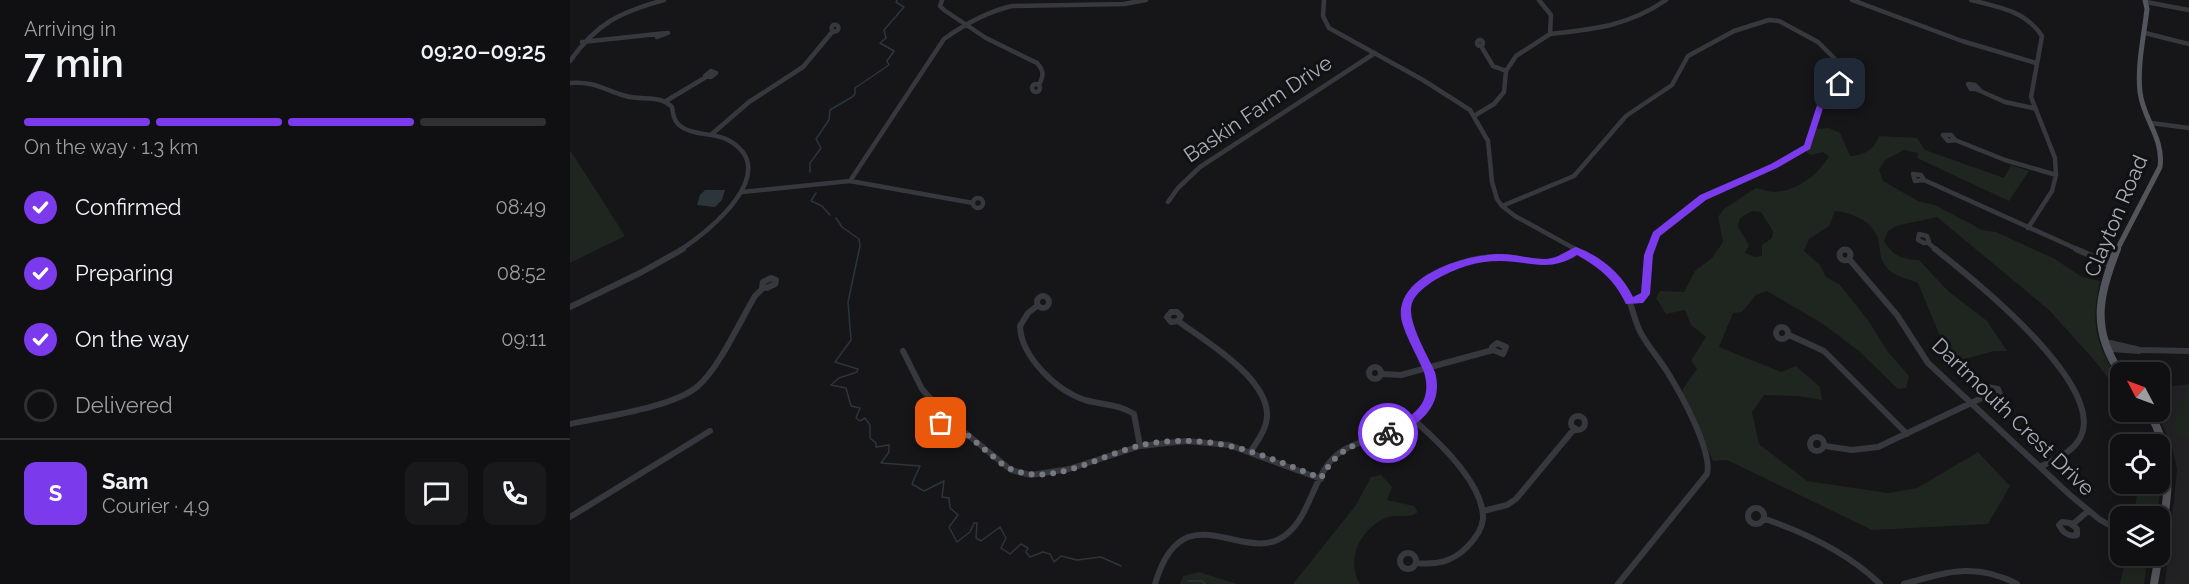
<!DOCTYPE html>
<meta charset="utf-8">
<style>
:root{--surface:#101012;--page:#19191b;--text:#f1f3f6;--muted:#9c9d9f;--line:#303032;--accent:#7c3aed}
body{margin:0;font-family:Raleway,sans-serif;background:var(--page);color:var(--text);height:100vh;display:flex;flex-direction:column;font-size:22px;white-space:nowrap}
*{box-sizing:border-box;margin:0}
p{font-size:20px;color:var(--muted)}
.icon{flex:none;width:33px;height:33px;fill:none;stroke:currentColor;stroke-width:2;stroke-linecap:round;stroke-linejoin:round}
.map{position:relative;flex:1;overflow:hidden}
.panel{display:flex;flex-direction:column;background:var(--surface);width:570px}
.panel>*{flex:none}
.needle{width:39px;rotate:311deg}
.buttons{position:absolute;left:1540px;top:362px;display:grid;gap:12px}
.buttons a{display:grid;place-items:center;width:60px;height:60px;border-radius:12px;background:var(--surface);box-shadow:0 3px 15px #0003,0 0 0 2px var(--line);font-size:30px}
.pin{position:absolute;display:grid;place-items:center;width:51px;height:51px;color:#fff;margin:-26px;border-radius:12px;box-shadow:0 3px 9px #0006}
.courier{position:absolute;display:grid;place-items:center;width:60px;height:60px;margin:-30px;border:4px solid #7c3aed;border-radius:50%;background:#fff;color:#222;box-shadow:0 2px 8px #0007}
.overview em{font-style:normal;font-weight:600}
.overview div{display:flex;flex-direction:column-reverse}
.overview{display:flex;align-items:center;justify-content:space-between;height:102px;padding:0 24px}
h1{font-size:39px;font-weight:600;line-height:45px}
.bar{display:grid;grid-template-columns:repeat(4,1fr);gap:9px 6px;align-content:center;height:72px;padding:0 24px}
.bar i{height:8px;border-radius:4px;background:var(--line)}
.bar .on{background:var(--accent)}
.bar p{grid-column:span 4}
.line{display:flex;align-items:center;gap:15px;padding:0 24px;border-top:2px solid var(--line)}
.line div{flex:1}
.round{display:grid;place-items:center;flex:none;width:63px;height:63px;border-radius:12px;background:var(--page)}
ol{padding:0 24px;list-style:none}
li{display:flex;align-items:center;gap:18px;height:66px}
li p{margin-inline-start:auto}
li .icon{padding:6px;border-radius:50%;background:var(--accent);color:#fff;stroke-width:4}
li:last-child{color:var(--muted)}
li i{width:33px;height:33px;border:3px solid var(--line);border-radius:50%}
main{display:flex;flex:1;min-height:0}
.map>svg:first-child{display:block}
</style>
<main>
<section class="panel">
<div class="overview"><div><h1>7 min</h1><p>Arriving in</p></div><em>09:20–09:25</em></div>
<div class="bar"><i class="on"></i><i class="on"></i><i class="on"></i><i></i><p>On the way · 1.3 km</p></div>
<ol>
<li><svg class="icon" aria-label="check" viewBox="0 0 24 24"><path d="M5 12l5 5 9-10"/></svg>Confirmed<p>08:49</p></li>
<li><svg class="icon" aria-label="check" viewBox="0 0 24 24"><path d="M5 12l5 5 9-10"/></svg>Preparing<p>08:52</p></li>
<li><svg class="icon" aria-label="check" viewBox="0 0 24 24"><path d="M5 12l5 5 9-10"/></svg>On the way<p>09:11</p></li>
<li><i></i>Delivered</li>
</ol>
<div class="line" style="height:108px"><b class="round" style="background:var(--accent);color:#fff">S</b><div><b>Sam</b><p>Courier · 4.9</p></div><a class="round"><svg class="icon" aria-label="chat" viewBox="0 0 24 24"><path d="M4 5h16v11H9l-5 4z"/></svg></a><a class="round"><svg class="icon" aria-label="phone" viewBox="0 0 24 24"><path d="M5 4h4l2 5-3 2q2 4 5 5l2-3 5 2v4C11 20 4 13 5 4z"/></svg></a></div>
</section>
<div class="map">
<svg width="1619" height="584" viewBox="0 0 1619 584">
<rect width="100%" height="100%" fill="#161618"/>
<path fill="#222225" d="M1619,384V584H1595L1607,469L1601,443L1585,411H1590V388Z"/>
<path fill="#1e261f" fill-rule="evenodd" d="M1259,128L1270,133L1280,156C1294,155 1304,150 1309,136L1347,138L1355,150L1434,178L1441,165L1459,171L1439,201L1347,158L1348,153L1334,150L1315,160L1309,170L1313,181L1348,201L1365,205L1412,230L1426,232L1485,259L1512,277L1530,281C1524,309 1522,331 1536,358C1544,375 1551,375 1551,395L1525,361L1479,310L1367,217L1326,226L1318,231L1314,241C1321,255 1334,260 1349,260L1378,291L1417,321L1437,351H1424L1387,361L1374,346L1348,283C1339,279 1324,276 1318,269C1308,258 1311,250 1308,238C1302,221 1281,212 1265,211L1259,226L1239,239L1234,251L1250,265L1256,277L1269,284L1298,320L1318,352L1339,376L1336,388L1328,389L1290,352L1253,324L1197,291L1186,295L1172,312L1163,313L1149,347L1211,372L1226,366L1250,387L1252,400L1228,396L1194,395L1182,412L1189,444L1237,481L1318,493L1347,488L1408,452L1440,486L1418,524L1302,530L1157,460L1143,461L1112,390L1127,369L1121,361L1136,337L1121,325L1115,310L1096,314L1086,298L1090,291L1114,292L1125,271L1142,258L1153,242L1148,217L1154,209L1186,188C1192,189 1199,192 1205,192C1227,191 1249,174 1259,156L1253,152L1240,155L1235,150L1243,141L1245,129ZM1182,211L1191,212L1203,231L1202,238L1192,245V256L1185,257L1175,253L1179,245L1168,227L1170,218Z
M0,150L55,236L0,263Z
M1618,388H1619V439L1602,430Z
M1590,444L1594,473L1586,516H1563L1568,490L1590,483Z
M811,475L822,487L817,500L844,506L848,512C837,520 827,513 816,518C791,528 775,560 790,584H723L786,505L801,477Z
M1556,555H1578L1574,584H1550Z
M629,572L667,584H610L613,576Z"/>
<path fill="#2c353c" d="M135,190H155L152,200L145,207L127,205L130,195Z"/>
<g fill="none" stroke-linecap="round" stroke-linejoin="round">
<path stroke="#2c353c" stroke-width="1.5" d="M240,172V163L251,148L246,139L259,120L260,110L282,97L285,94V88L319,65L317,61L324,51L310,43L316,38L314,30L334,7L326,2L327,0
M246,193L241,201L252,206L260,215
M266,218L272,227L289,239L290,246L278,302L281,340L265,362L288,369L287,372L269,378L261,385L276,388L281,406L290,408L286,418L290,421L295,418L300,425V438L306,443V447L319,445V452L311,463L350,466L342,484L354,491L374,481L372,497L379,498L380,508L388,515L379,527L387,542L400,532L404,523H407L406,538L411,541L430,527L436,538L431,548L440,554L451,544L458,548L456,552L460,557L473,552L480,554L484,562L491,556L507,560L531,557L551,566
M618,581H632L635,584"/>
<path stroke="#37383d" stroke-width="4.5" d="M372,0L370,6L374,10L416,38L467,63C474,71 474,75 469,85
M754,0L753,16L759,28L853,80L900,110L918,141L922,182L927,199L932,206L945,216L1007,250
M1282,0L1392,41L1466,63
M1401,0C1428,7 1456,11 1472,36L1461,97L1485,158L1486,175L1482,191L1458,228
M1576,2L1619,10
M261.5 28a3.5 3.5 0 1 1 7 0a3.5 3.5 0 1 1-7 0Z
M98,33L87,37V34Z
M1575,33L1619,44
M980,34C1025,29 1058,26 1096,0
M907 43a3 3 0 1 1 6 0a3 3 0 1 1-6 0Z
M12,42L87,34
M911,46L923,66L936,71
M0,61C27,23 50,12 94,0
M141,71L146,73L141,77L135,76Z
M0,83C25,81 34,90 56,96C72,101 89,94 102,107C103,113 103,119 108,124C119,135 142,133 156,139C216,169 139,232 110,250
M462 88a4 4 0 1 1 8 0a4 4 0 1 1-8 0Z
M1398,84L1405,85L1409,89H1401Z
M1408,90L1435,102L1463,108
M96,101L136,77
M904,116L924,104L934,92L936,71L946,56L980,34L981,15L969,0
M1581,123L1619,128
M142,134L179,102L233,67L263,31
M1373,135H1381L1385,140L1378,141Z
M1385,140L1435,160L1486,175
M1343,174L1351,175L1354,180L1345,181Z
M1354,180L1509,250
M280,181L374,39C395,24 416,12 442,6L554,4L576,0
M172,192L280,181L403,203
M403 203a5 5 0 1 1 10 0a5 5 0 1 1-10 0Z
M598,202L608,188L630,167L805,53
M932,206L1004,176L1056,116L1102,85L1118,56L1164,31L1199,20L1209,21L1248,42L1276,70L1277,75L1252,102L1237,147L1204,166L1133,197L1086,234L1080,250
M1349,234L1357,236L1359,242L1354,243L1348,240Z
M1358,243L1367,250"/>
<path stroke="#37383d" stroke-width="6" d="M1004,249C1020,258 1036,267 1049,281C1062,296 1062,319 1072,335C1080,349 1090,360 1098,373C1111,394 1143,452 1137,474L1048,584
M1365,249C1402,278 1538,386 1510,438C1502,453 1485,459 1470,467
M1506,249L1541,265
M1269.5 255a5.5 5.5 0 1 1 11 0a5.5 5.5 0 1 1-11 0Z
M1279,259L1327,315L1358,363L1500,495L1529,519L1551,532
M201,278L206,280L205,284L197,288L192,287L193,282Z
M467 302a6 6 0 1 1 12 0a6 6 0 1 1-12 0Z
M1060,301L1069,300L1076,294L1080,249
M467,306L458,313L450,326C451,357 487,391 515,400C532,405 549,404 564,414L570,446
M0,307L72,272L113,249
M601,312H607L611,316L608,321L601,322L597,317Z
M608,321C635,341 695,376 697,413C698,427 688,440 681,451
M1206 333a6 6 0 1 1 12 0a6 6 0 1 1-12 0Z
M1219,335L1254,351L1337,434
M927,343L936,347L933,354L923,350L922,347Z
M1536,346L1540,343L1570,350L1619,351
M1538,346L1542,349L1569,351
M333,351L352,389L374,414
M799 373a6 6 0 1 1 12 0a6 6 0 1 1-12 0Z
M812,374L831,375L923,350
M1417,387L1428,389L1431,397H1420L1416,392Z
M370 418a7 7 0 1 1 14 0a7 7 0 1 1-14 0Z
M1001 423a7 7 0 1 1 14 0a7 7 0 1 1-14 0Z
M845,421C869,442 914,484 913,519C912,530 905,539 897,547C882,562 867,565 846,563
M382,422L441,470L461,475L499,469L570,446L616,441L659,445L751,479
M0,424C32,417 105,407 128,386C149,368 170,321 185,296L193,288
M1240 444a7 7 0 1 1 14 0a7 7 0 1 1-14 0Z
M1255,446L1282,450L1308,447L1418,395
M1178 516a8 8 0 1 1 16 0a8 8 0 1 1-16 0Z
M913,511L937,505L946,499L1005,428
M0,517L140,431
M1195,519C1236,533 1279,554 1310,584
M1492,522L1500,523L1507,529V535C1498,537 1493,533 1489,525Z
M1503,524L1518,511
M830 561a8 8 0 1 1 16 0a8 8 0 1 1-16 0Z
M585,584C614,486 676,571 718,533C743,511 744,469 772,451C796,435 851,431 859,399C870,358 811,316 852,283C871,267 903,257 928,257C960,257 976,272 1006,250
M1334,584C1377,572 1405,562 1447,584"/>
<path stroke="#53555c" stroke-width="5" d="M1547,250L1590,167C1594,138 1573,119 1570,92C1567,65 1574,36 1577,9L1575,0"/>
<path stroke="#53555c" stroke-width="8" d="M1547,249C1528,296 1521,330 1551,374
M1579,411C1606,461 1598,492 1590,545
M1584,584L1589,555"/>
</g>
<path fill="#7c3aed" d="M1267,82L1274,84L1255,102L1240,149L1207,168L1136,200L1090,236L1083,255L1080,294L1073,303L1056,304C1044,279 1031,269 1007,255C980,273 959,261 930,261C906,261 886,268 865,280C857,285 845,294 842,303C836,320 858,356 865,372C873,401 856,420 832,432C825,435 821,438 814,436V430C840,418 864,406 854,372C848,357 833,332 831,317C827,274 898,254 931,254C946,254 962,260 977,259C988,258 996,251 1006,247C1031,256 1052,274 1063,297L1071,293L1074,255L1083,232L1130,195L1201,164L1234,145L1248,102Z"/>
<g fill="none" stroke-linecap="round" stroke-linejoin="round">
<path stroke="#757880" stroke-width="6" stroke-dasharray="0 10.8" d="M371,423L382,422L432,464C474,492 525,457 568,446C582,442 599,441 614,441C663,440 706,461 751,478C769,446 785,445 818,433"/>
</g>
<g text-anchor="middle" stroke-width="6" stroke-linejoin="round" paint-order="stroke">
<g font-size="21" fill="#a8adb8" stroke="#111113">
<text transform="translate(688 109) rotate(-34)" y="7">Baskin Farm Drive</text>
<text transform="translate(1546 216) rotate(-67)" y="7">Clayton Road</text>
<text transform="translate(1443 417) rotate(44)" y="7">Dartmouth Crest Drive</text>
</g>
</g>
</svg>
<div class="buttons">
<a><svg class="needle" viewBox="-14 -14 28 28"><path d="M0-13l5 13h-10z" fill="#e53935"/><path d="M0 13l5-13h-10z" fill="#9c9d9f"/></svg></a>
<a><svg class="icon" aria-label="locate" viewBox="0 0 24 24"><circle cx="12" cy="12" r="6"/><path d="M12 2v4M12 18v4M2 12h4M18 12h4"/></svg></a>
<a><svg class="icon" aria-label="layers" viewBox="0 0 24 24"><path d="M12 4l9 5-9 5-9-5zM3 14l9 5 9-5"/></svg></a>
</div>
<div class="pin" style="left:371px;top:423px;background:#ea580c"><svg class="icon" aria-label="bag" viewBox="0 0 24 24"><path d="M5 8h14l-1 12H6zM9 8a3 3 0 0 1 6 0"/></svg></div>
<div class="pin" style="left:1270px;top:84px;background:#1f2937"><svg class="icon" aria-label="home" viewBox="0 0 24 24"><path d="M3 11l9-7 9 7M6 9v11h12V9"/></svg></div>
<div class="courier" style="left:818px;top:433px"><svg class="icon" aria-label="bike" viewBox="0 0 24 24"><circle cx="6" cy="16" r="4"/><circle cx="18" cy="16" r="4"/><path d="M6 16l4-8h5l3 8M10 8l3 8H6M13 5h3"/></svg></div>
</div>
</main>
